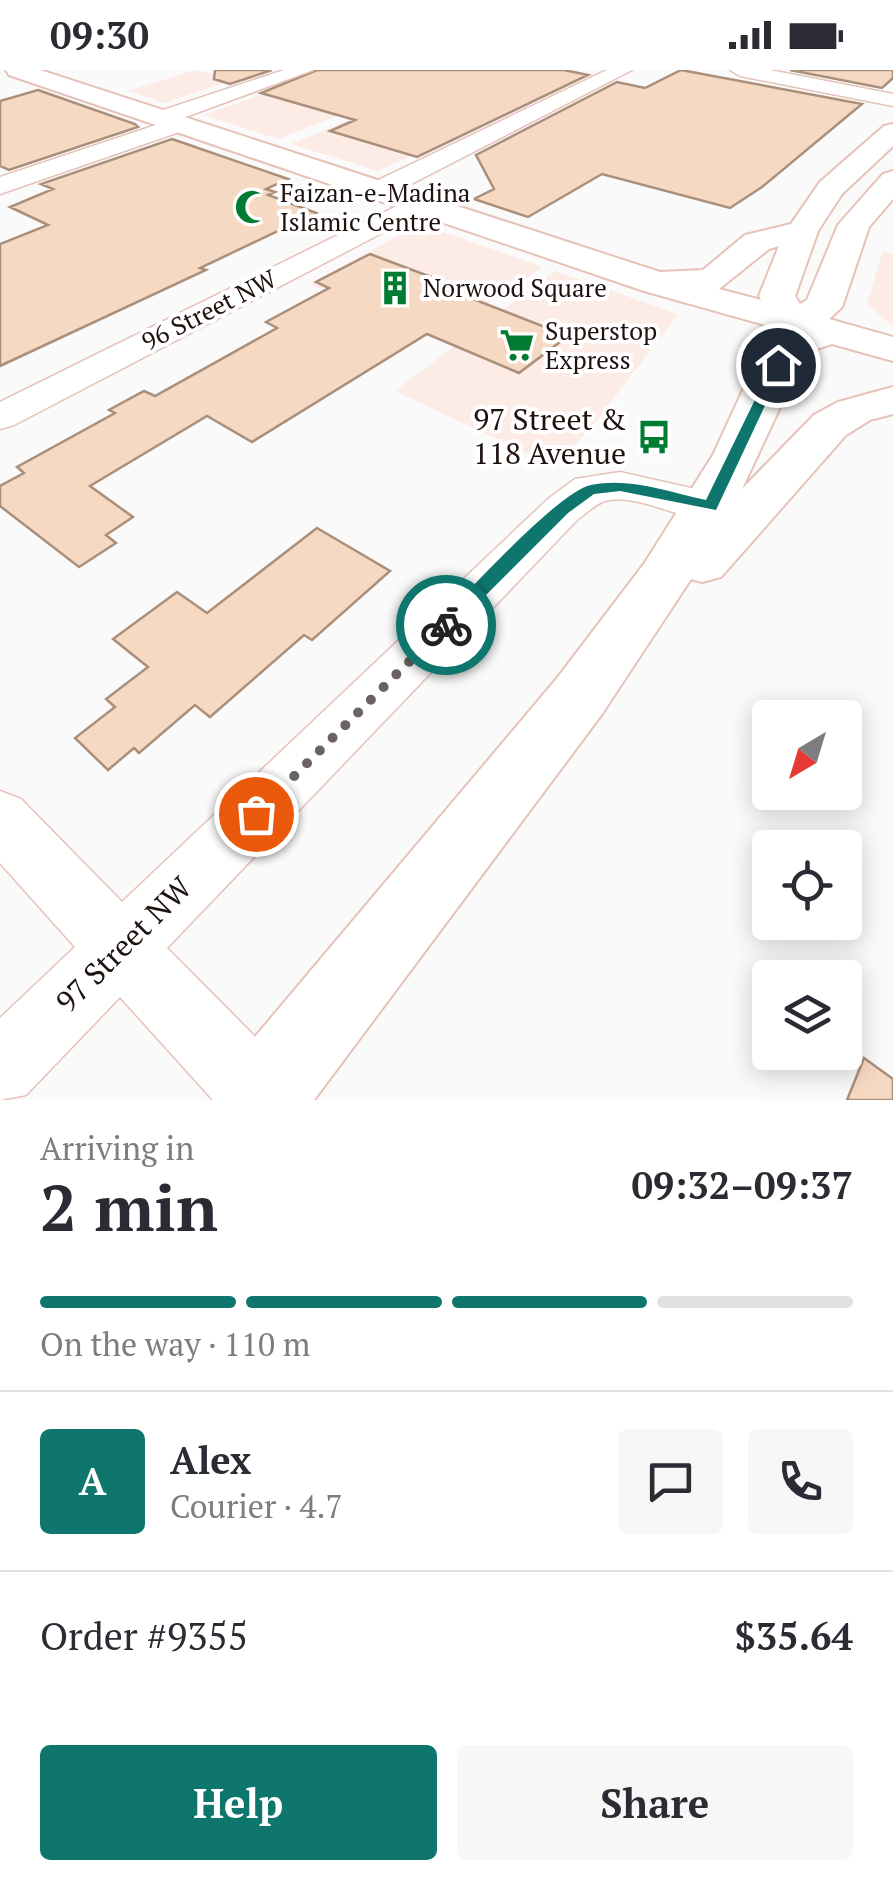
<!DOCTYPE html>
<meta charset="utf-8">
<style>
:root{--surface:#fff;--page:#f7f7f7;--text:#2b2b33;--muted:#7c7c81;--line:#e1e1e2;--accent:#0f766e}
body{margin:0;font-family:"PT Serif",serif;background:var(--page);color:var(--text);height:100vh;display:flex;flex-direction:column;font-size:38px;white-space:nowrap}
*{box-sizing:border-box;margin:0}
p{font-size:32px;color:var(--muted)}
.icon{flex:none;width:55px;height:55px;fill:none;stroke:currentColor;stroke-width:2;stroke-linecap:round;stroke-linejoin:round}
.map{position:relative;height:1030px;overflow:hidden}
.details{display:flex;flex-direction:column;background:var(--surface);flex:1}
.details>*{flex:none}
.needle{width:65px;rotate:218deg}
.fabs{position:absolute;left:752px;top:630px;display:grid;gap:20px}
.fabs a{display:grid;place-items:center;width:110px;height:110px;border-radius:10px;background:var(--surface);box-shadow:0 5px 25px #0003;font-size:50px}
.pin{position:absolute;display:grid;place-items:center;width:85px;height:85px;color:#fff;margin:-42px;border:5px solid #fff;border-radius:50%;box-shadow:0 2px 10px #0007}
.courier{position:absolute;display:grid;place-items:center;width:100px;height:100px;margin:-50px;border:8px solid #0f766e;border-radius:50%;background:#fff;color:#222;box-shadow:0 2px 12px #0007}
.headline em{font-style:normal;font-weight:700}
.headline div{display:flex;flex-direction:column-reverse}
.headline{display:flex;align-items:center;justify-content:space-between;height:170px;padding:0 40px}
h1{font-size:65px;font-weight:700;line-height:75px}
.bar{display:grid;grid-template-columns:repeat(4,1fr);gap:15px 10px;align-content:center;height:120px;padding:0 40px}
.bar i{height:12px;border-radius:8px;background:var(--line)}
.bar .active{background:var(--accent)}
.bar p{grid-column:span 4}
.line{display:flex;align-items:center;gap:25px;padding:0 40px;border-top:2px solid var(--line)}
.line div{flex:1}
.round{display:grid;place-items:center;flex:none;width:105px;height:105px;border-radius:10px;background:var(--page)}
.primary-button{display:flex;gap:20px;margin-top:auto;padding:20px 40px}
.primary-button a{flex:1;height:115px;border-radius:10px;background:var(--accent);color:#fff;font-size:40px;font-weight:700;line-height:115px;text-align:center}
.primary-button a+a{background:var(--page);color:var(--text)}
.status{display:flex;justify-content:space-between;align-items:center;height:70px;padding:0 50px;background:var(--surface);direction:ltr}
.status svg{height:28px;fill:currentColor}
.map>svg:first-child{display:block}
</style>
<div class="status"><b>09:30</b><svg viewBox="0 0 49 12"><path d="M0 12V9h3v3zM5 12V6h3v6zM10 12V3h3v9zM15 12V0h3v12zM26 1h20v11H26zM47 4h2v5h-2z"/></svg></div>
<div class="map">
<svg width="893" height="1030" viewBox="0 0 893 1030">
<rect width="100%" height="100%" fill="#fafafa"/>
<path fill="#fdebe6" d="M195,0L236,9L165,33L128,21Z
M286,16L360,37L278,69L203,45Z
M364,44L449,68L378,101L291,74Z
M420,154L543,197L437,268L310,214Z
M883,181L893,184V257L867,234Z
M555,201L678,244L591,358L554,396L395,321Z"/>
<path fill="#f6d9c3" stroke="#aa8f7b" stroke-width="2.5" d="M215,0H272L230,14L214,9Z
M317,0H564L588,5L417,87L330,61L355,50L261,23Z
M681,0L862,34L762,117L730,138L602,104L528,147L474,129L494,119L476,85L617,12L645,18Z
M790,0H893V8L882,18Z
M38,20L135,54L138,57L9,100L0,96V31Z
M172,69L288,109L266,119L275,122L268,125L316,143L200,198L206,200L0,296V174L48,155L10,137L53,119L41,114Z
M370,184L466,220L460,224L568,266L519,303L427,264L252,372L207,346L90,416L133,447L106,465L116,473L79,497L0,436V416L24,403L17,397L115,343L109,340L144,321L155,326L277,258L266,252L329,218L316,212Z
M317,458L390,501L312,570L304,565L210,647L195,635L139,683L134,678L108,700L75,668L115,637L106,629L148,597L113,569L177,522L207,543Z
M864,988L893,1009V1030H847Z"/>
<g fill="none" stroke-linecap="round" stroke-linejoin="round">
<g stroke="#e6c2b8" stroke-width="3">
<path id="minor" d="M284,0H313L183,48L191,54L188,59L0,124V107L159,54L151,48L154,43Z
M607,0H632L388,126H370L366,120L370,114Z
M730,0H770L893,24V36L740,6Z
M419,125L432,133L428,139L14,355L0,359V332Z
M620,402L726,426L733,436L726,446C686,458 645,422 605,431C595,434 587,443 578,449L167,878L288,1000L297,1030H213L120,927L26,1025L0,1030V948L75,877L0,793V721L21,729L122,832L548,429L575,409Z"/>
</g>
<g stroke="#e6c2b8" stroke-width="4">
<path id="secondary" d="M6,0H40L660,202L703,200L745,165L791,154L820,112L884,56L893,54V76L842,124L818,161L795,226L800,234L807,230L838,155L883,104L893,101V129L869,157L842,237L829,249L893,267V291L832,274L817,279L804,276L788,320L742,419L814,345L838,332L893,317V344L870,350L846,365L721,507L702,512L691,509L602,644L314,1030H215L228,999L558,607L644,494L713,385L772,257L644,221L9,5ZM779,176L759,226L761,230L719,219L769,179Z"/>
</g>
<use href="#minor" fill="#fff" fill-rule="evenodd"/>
<use href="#secondary" fill="#fff" fill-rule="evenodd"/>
</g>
<path fill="#0f766e" d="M778,291L784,295L716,440L620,421L594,424L568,443L452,559H440V550C468,522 558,422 591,415C629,407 669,422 706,430L772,295Z"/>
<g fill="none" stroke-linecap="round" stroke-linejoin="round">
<path stroke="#6b6361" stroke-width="10" stroke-dasharray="0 18" d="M256,744L446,555"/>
</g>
<defs>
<g id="mosque-bare" transform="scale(2.7)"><path d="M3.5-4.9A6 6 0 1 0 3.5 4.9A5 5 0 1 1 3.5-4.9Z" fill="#007b32" stroke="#fff" stroke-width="2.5" paint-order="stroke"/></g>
<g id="building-bare" transform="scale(2.7)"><path d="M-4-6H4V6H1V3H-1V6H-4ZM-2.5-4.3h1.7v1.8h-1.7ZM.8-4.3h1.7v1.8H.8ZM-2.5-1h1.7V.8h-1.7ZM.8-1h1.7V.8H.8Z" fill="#007b32" stroke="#fff" stroke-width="2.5" paint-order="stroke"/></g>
<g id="supermarket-bare" transform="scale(2.7)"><path d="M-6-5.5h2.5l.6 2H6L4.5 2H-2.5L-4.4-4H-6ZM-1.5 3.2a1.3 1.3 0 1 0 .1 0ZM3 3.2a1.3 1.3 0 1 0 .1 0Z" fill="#007b32" stroke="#fff" stroke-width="2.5" paint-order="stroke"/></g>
<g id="bus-bare" transform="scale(2.7)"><path d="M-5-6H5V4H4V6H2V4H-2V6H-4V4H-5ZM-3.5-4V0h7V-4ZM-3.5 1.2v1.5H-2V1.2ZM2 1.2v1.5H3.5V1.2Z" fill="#007b32" stroke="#fff" stroke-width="2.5" paint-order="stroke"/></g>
</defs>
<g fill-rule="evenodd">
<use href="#mosque-bare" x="252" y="137"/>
<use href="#building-bare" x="395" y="218"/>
<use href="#supermarket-bare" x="517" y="275"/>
<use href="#bus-bare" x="654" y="367"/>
</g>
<g text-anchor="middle" stroke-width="8" stroke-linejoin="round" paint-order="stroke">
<g font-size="25" fill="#1e120f" stroke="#fff" text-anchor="start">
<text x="280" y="132">Faizan-e-Madina<tspan x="280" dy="29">Islamic Centre</tspan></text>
<text x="423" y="227">Norwood Square</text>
<text x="545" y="270">Superstop<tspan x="545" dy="29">Express</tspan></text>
</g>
<g font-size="25" fill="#1e120f" stroke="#fff">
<text transform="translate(209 240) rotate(-27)" y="9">96 Street NW</text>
</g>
<g font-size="30" fill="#1e120f" stroke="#fff" text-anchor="end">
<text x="626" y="360">97 Street &amp;<tspan x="626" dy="34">118 Avenue</tspan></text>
</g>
<g font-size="30" fill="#1e120f" stroke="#fff">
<text transform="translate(124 875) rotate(-45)" y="10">97 Street NW</text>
</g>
</g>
</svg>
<div class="fabs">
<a><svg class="needle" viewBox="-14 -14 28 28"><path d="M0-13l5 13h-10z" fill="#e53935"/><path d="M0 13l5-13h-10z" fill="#7c7c81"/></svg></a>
<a><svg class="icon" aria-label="locate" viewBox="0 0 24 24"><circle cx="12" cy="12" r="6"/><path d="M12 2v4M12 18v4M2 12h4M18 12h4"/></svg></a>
<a><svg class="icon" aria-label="layers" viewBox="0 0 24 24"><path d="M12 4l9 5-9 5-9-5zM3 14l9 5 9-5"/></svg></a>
</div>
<div class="pin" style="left:256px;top:744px;background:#ea580c"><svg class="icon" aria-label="bag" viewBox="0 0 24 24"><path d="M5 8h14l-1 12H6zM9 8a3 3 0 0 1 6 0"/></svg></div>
<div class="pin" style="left:778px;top:295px;background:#1f2937"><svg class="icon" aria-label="home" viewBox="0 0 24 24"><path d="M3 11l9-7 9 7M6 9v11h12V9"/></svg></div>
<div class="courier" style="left:446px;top:555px"><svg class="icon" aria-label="bike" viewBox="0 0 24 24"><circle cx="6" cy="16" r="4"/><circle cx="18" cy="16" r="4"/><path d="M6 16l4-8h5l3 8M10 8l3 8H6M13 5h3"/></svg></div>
</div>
<section class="details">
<div class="headline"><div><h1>2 min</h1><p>Arriving in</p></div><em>09:32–09:37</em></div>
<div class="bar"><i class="active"></i><i class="active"></i><i class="active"></i><i></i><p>On the way · 110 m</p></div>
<div class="line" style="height:180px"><b class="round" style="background:var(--accent);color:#fff">A</b><div><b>Alex</b><p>Courier · 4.7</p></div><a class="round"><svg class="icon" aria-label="chat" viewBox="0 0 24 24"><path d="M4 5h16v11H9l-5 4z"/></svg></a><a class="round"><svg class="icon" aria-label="phone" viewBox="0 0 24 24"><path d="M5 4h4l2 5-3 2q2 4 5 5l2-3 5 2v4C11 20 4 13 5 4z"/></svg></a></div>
<div class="line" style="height:130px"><div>Order #9355</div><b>$35.64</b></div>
<div class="primary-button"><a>Help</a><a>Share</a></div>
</section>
